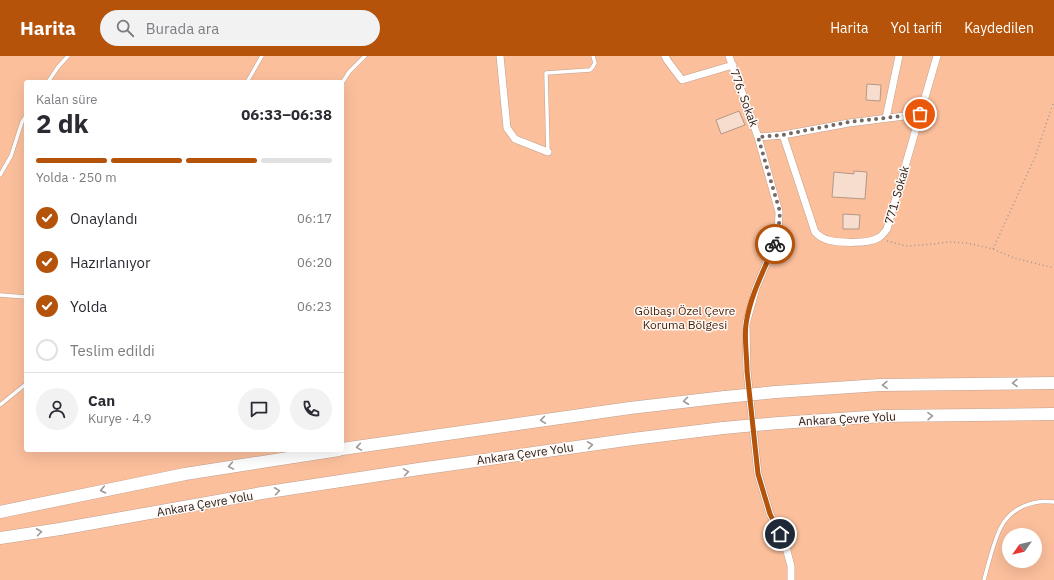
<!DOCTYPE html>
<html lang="tr">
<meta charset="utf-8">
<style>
:root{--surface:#fff;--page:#f2f2f3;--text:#2b2b33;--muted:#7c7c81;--line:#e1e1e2;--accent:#b45309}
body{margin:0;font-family:"IBM Plex Sans",sans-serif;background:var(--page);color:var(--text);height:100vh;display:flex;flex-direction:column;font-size:15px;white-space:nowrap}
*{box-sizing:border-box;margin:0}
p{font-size:13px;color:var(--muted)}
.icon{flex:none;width:22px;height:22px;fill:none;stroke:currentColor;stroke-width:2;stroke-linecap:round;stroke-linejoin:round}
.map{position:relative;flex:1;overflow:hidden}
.panel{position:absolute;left:24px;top:24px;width:320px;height:372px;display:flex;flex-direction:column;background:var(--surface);border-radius:4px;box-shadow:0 4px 16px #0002}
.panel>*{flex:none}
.needle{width:26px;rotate:236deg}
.tools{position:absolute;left:1002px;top:472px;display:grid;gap:8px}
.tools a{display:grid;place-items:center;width:40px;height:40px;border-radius:50%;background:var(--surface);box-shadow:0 4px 16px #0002;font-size:20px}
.pin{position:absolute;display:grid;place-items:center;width:34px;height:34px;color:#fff;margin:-17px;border:2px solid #fff;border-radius:50%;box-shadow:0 1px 4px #0007}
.courier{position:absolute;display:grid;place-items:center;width:40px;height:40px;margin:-20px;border:3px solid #b45309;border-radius:50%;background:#fff;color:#222;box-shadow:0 1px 5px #0007}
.headline em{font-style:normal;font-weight:700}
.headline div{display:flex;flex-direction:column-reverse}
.headline{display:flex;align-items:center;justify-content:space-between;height:68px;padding:0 12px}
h1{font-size:26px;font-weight:700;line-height:30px}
.bar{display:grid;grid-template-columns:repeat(4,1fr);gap:6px 4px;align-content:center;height:48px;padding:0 12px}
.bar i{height:5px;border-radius:3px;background:var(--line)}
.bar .active{background:var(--accent)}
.bar p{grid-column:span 4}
.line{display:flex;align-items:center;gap:10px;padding:0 12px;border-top:1px solid var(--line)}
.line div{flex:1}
.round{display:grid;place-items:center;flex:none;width:42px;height:42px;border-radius:21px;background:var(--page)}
ol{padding:0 12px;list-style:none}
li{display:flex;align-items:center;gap:12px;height:44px}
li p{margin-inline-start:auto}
li .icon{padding:4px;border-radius:50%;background:var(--accent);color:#fff;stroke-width:4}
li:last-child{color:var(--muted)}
li i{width:22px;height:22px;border:2px solid var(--line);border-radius:50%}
header{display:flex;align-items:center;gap:24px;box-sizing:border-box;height:56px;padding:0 20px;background:var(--accent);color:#fff}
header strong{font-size:19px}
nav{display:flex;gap:22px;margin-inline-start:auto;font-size:14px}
.search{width:280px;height:36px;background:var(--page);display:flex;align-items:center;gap:10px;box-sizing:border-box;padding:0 14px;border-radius:22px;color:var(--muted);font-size:15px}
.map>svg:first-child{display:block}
</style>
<header>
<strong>Harita</strong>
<div class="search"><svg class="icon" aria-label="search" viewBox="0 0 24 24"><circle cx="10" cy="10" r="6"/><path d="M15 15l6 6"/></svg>Burada ara</div>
<nav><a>Harita</a><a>Yol tarifi</a><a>Kaydedilen</a></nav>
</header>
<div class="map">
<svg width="1054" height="524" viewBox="0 0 1054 524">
<rect width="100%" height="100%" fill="#fff8f4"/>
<path fill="#fbbf9c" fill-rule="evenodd" d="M0,0H1054V524H0ZM26,26H342V394H26ZM1009,479H1035V505H1009Z"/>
<path fill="#f6ddce" stroke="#b59785" d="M867,28L881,29L880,45L866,44Z
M739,55L745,69L721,78L716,64Z
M854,115L867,116L865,143L832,141L834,116L854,118Z
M843,158L860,159L859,173H843Z"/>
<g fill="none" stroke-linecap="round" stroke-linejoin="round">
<g stroke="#c0a18f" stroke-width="4.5">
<path id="lane" d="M48,26L58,11L68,0
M247,26L262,0
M342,27L349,16L365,0
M548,96L546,17L590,14L592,12L595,7L593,0
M0,119L11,100L22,66L26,60
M0,239L26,241
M0,349L26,328
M984,524C988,509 994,484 1001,471C1011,452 1033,443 1054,446"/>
</g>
<g stroke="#c0a18f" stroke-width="8">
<path id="street" d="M500,0L507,72L515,83L548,96
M665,0L667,4L682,24L733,9
M729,0L758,81L779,156L778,180L756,232L746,268L747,315L758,418L770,458L785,488L791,510V524
M886,62L899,0
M783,79L815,176C819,180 823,183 828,184C839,187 869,188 878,182C882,180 884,177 887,173L937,0
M758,81L783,79L849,67L920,58"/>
</g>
<g stroke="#c0a18f" stroke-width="13">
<path id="highway" d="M776,336L880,329L1054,327
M779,367L883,360L1054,358
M342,393L630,352L725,341
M0,456L185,418L339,394
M0,482L60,473L262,437L419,413L633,383L723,372"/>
</g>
<path stroke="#a09792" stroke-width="1.5" stroke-dasharray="1 3" stroke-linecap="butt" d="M887,185L906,190L924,189L949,186L967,187L993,193L1014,202L1054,212
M993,193L1035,101L1053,48"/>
<use href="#lane" stroke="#fff" stroke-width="3.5"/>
<use href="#street" stroke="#fff" stroke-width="7"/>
<use href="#highway" stroke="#fff" stroke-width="12"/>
<g stroke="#c0a18f" stroke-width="13" stroke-linecap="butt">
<path id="highway-bridge" d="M725,341L776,336
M723,372L779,367"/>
</g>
<use href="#highway-bridge" stroke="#fff" stroke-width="12"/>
</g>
<defs><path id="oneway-chevron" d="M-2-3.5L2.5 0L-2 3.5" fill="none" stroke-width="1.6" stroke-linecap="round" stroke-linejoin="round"/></defs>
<g stroke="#9e9996">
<use href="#oneway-chevron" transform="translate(1015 327) rotate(179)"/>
<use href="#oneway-chevron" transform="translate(885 329) rotate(179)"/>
<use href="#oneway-chevron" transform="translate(686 345) rotate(173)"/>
<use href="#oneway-chevron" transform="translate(930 360) rotate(-1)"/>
<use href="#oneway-chevron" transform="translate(543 364) rotate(172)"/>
<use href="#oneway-chevron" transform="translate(590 389) rotate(-8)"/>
<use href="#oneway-chevron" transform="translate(359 391) rotate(171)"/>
<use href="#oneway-chevron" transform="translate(231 410) rotate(170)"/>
<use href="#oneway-chevron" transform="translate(406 416) rotate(-9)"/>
<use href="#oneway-chevron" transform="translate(103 434) rotate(168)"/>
<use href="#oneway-chevron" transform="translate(277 435) rotate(-8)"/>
<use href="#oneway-chevron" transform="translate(39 476) rotate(-8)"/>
</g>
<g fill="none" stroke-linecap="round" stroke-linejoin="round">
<path stroke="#736963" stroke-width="4" stroke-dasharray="0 7.2" d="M775,188L778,180L780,156L758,81L782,79L849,66L920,58"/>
<path stroke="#b45309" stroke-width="5" d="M775,188C764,214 750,240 746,268C744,282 747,300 747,315L758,418L770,458L780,478"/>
</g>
<g text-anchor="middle" stroke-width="3" stroke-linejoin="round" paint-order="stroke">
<g font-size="12" fill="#271c15" stroke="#fff8f4">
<text transform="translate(744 42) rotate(70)" y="4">776. Sokak</text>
<text transform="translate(897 139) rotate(-74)" y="4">771. Sokak</text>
<text transform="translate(847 363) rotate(-3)" y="4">Ankara Çevre Yolu</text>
<text transform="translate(525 398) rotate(-8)" y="4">Ankara Çevre Yolu</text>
<text transform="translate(205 448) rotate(-10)" y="4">Ankara Çevre Yolu</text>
</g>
<g font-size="12" fill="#441f03" stroke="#fff8f4">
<text x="685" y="259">Gölbaşı Özel Çevre<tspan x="685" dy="14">Koruma Bölgesi</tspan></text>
</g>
</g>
</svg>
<div class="tools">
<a><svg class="needle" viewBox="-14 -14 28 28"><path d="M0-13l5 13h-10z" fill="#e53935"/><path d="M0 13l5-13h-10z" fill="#7c7c81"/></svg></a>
</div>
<div class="pin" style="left:920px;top:58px;background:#ea580c"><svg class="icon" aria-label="bag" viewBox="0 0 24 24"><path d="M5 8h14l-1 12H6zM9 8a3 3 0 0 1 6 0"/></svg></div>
<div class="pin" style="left:780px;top:478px;background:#1f2937"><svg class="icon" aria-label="home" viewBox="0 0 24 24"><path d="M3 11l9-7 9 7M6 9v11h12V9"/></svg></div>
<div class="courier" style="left:775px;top:188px"><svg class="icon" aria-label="bike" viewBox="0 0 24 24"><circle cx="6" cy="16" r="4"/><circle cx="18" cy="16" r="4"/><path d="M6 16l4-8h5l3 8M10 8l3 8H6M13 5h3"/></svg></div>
<section class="panel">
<div class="headline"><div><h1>2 dk</h1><p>Kalan süre</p></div><em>06:33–06:38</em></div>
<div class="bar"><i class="active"></i><i class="active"></i><i class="active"></i><i></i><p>Yolda · 250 m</p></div>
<ol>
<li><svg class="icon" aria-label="check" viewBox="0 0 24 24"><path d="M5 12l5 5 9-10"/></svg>Onaylandı<p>06:17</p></li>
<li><svg class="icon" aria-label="check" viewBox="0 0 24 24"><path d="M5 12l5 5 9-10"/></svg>Hazırlanıyor<p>06:20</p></li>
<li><svg class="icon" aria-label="check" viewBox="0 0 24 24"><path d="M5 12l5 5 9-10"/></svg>Yolda<p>06:23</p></li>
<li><i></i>Teslim edildi</li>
</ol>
<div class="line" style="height:72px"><a class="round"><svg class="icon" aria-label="person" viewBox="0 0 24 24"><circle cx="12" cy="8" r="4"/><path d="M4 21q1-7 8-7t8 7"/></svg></a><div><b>Can</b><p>Kurye · 4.9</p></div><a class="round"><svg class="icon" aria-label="chat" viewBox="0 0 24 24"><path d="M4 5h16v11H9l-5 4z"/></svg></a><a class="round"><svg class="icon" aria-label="phone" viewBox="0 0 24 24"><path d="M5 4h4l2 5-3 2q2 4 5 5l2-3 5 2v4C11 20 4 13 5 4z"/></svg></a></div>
</section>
</div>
